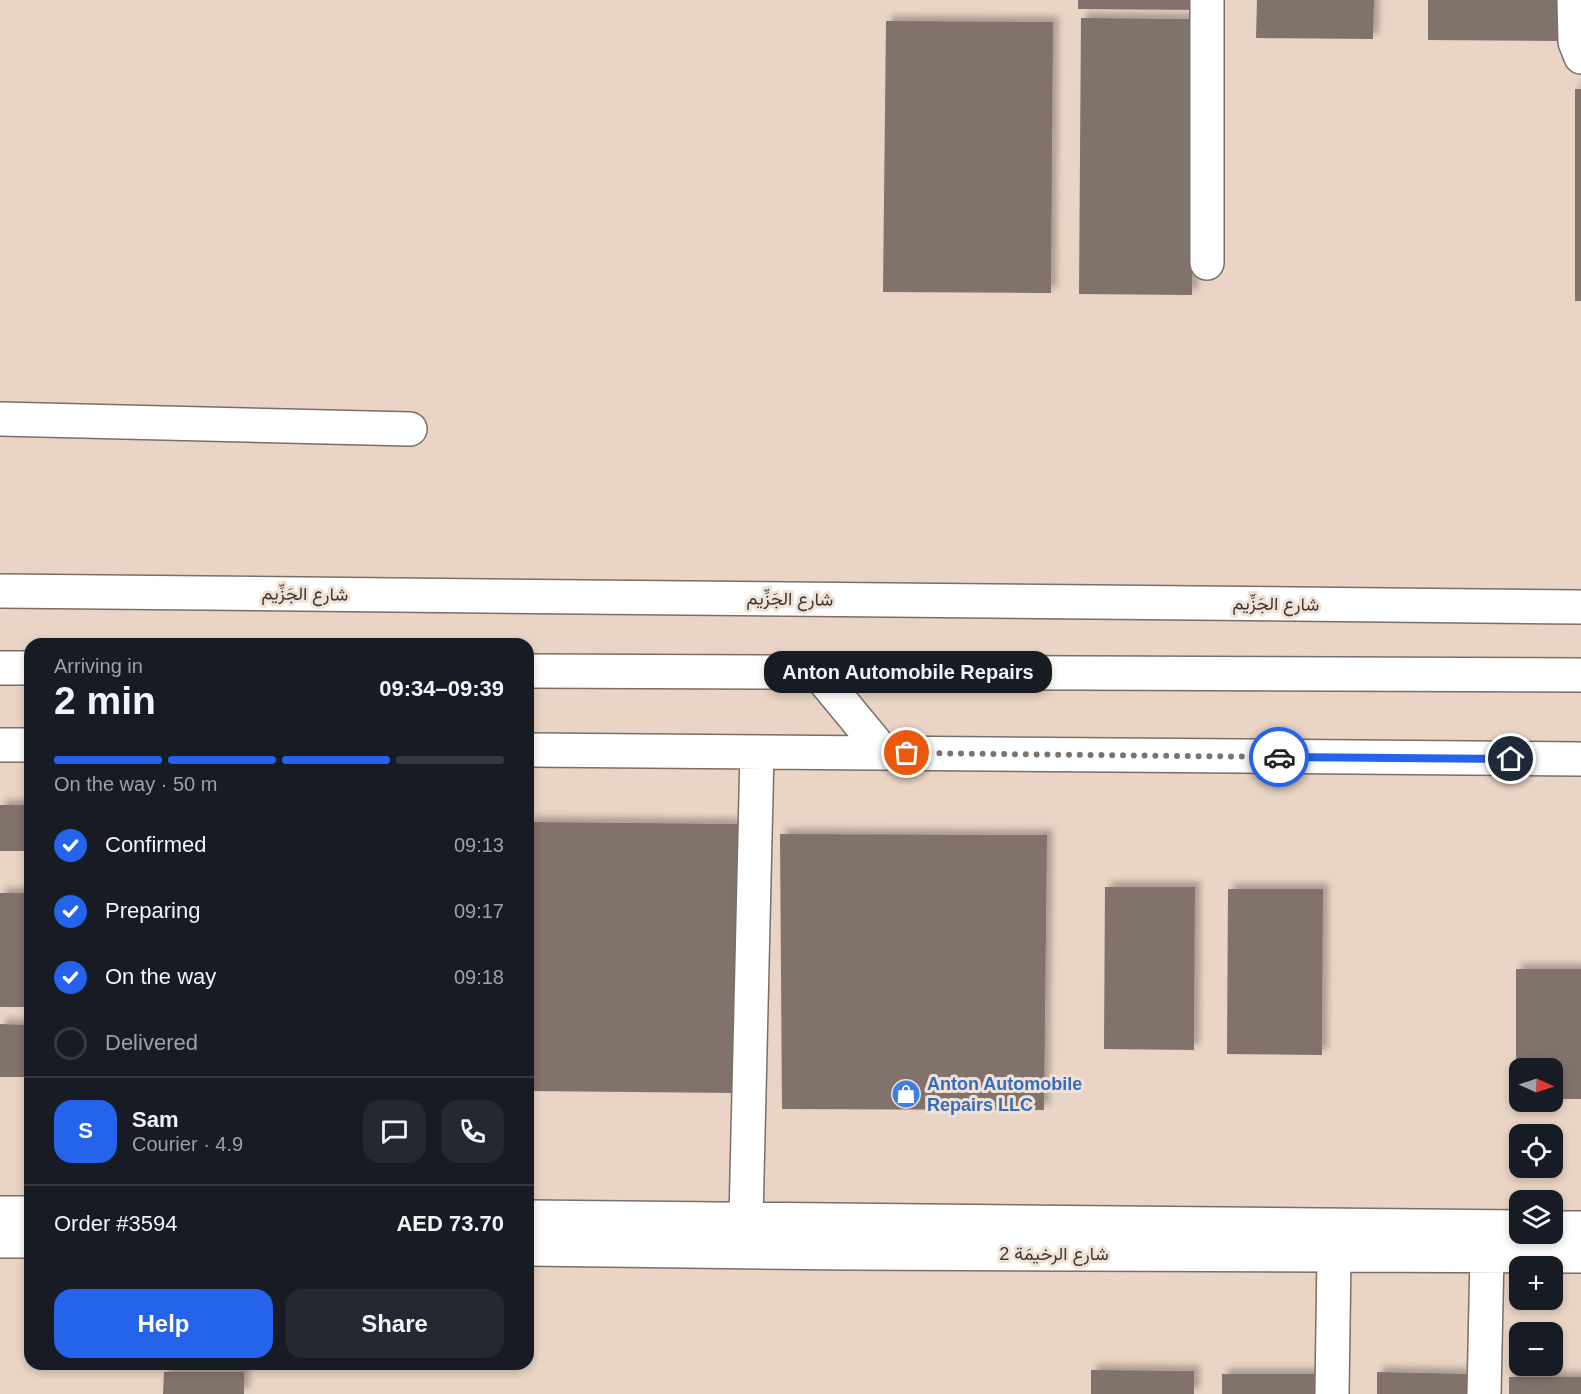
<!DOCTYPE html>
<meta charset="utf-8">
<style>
:root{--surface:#171b24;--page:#242831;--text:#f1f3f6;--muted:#9ea1a6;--line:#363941;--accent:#2563eb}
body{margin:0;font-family:Helvetica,Vazirmatn,sans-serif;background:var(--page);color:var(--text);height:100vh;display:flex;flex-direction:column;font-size:22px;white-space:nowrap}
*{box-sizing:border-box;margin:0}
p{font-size:20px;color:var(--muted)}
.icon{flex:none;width:33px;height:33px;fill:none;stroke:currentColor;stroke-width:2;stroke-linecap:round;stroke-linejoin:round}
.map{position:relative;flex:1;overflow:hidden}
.details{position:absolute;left:24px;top:638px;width:510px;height:732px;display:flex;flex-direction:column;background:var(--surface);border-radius:18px;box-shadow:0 3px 9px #0003}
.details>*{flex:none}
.needle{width:39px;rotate:93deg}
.tools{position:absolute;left:1509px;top:1058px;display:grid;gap:12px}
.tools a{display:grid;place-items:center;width:54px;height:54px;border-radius:12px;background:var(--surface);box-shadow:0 3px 9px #0003;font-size:30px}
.pin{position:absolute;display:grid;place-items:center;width:51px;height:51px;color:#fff;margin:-26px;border:3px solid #fff;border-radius:50%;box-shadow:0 2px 6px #0007}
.courier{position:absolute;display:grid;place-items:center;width:60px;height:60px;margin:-30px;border:4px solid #2563eb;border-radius:50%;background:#fff;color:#222;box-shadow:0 2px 8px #0007}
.bubble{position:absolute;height:42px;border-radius:18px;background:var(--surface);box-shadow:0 3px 9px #0003;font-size:20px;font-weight:700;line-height:42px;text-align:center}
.overview em{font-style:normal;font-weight:700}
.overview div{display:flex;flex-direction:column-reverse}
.overview{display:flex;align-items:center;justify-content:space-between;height:102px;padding:0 30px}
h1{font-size:39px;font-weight:700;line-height:45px}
.bar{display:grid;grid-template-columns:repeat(4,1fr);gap:9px 6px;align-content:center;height:72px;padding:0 30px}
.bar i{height:8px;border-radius:4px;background:var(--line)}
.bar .current{background:var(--accent)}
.bar p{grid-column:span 4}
.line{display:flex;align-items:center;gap:15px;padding:0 30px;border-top:2px solid var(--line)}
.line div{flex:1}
.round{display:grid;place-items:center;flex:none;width:63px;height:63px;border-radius:18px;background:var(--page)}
ol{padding:0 30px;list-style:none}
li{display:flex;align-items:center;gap:18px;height:66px}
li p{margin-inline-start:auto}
li .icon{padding:6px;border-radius:50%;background:var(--accent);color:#fff;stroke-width:4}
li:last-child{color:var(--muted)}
li i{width:33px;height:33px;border:3px solid var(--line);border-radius:50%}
.action{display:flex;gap:12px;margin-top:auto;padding:12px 30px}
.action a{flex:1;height:69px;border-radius:18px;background:var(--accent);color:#fff;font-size:24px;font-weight:700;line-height:69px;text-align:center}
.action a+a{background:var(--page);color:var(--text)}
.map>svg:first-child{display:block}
</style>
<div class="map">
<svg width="1581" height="1394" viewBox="0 0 1581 1394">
<defs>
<filter id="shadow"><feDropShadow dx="5.5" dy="-5.5" stdDeviation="3" flood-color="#0004"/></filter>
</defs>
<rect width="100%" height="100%" fill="#f1e2d7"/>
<path fill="#e9d4c5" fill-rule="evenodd" d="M0,0H1581V1394H0ZM30,644H528V1364H30ZM1520,1068H1552V1101H1520ZM1520,1134H1552V1167H1520ZM1520,1200H1552V1233H1520ZM1520,1266H1552V1299H1520ZM1520,1332H1552V1365H1520Z"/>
<path fill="#82726c" filter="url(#shadow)" d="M1078,0H1197V10L1078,9Z
M1257,0H1374L1373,39L1256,38Z
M1428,0H1557V41L1428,40Z
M1081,18L1194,19L1192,295L1079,294Z
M886,21L1053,22L1051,293L883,292Z
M1575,89H1581V301H1575Z
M0,805H30V851H0Z
M528,822L742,824L739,1093L528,1091Z
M780,834L1047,835L1044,1110L782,1109Z
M1105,887H1195L1194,1050L1104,1049Z
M1228,889H1323L1322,1055L1227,1054Z
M0,893H30V1007H0Z
M1516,969H1581V1099H1552V1068H1520V1099H1516Z
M0,1024L30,1025V1077H0Z
M1091,1370L1194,1371V1394H1091Z
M164,1372H244V1394H163Z
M1377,1372L1470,1374L1469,1394H1377Z
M1222,1374H1326V1394H1222Z
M1509,1377H1581V1394H1509Z"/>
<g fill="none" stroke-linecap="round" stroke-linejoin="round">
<g stroke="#7b6e65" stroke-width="36">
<path id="minor" d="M1574,0L1575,42L1581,57
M1207,263V0
M0,419L410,429
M0,591L1581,607
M0,668H30
M528,671L1581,675
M818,673L884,753
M0,745H30
M528,750L1581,759
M0,1213H30
M528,1217L1520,1227
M746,1219L757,752
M1552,1228H1581
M0,1241H30
M528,1249L849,1253L1581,1256
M1332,1394L1334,1255
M1484,1394L1487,1255"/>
</g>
<use href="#minor" stroke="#fff" stroke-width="33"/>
</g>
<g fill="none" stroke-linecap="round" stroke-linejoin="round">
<path stroke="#7b736c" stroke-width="6" stroke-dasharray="0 10.8" d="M907,753L1279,757"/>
<path stroke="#2563eb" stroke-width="8" d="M1279,757L1511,759"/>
</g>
<defs>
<g id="shop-disc" transform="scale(1.5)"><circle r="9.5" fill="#3f7fe0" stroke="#f1e2d7"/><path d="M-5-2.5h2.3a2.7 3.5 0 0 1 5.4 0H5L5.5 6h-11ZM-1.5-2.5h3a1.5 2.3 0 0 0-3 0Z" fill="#fff"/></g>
</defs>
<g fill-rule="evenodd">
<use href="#shop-disc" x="906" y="1094"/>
</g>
<g text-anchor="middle" stroke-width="6" stroke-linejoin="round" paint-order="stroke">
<g font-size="18" fill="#3c3732" stroke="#f1e2d7">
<text transform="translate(305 594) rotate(1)" y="6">شارع الجَزِّيم</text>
<text transform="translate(790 599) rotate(1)" y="6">شارع الجَزِّيم</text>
<text transform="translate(1276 604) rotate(1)" y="6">شارع الجَزِّيم</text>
<text x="1054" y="1260">شارع الرخيمَة 2</text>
</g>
<g font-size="18" font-weight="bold" fill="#366cbe" stroke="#f1e2d7" text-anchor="start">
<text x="927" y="1090">Anton Automobile<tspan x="927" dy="21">Repairs LLC</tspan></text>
</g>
</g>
</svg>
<div class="tools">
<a><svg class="needle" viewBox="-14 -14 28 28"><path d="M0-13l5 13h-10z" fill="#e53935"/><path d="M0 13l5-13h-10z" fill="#9ea1a6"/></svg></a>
<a><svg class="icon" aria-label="locate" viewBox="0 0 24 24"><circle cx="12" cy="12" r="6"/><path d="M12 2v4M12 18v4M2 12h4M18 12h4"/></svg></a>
<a><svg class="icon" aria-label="layers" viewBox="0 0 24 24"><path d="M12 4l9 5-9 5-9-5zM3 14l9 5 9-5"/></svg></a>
<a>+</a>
<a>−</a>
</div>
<div class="pin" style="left:907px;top:753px;background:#ea580c"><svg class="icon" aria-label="bag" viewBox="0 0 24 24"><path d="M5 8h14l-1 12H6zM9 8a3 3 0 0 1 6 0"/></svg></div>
<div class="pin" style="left:1511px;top:759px;background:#1f2937"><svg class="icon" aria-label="home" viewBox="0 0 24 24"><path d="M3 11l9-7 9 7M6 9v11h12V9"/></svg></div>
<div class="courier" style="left:1279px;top:757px"><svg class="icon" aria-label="car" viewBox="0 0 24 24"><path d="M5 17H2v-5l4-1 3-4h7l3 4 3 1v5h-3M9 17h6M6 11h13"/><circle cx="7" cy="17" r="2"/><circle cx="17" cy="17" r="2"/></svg></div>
<div class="bubble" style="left:764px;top:651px;width:288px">Anton Automobile Repairs</div>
<section class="details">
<div class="overview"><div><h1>2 min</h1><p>Arriving in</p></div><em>09:34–09:39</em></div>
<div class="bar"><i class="current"></i><i class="current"></i><i class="current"></i><i></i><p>On the way · 50 m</p></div>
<ol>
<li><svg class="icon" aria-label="check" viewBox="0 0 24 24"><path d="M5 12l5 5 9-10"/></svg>Confirmed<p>09:13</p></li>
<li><svg class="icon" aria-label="check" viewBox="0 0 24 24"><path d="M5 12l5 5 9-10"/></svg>Preparing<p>09:17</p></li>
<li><svg class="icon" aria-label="check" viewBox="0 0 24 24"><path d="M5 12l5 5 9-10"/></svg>On the way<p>09:18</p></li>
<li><i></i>Delivered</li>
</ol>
<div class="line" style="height:108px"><b class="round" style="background:var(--accent);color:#fff">S</b><div><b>Sam</b><p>Courier · 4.9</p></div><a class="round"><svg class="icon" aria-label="chat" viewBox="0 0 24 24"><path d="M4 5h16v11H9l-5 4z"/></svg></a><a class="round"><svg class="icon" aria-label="phone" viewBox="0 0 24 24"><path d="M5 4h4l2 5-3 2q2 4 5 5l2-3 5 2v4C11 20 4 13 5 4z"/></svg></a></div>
<div class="line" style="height:78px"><div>Order #3594</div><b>AED 73.70</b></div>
<div class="action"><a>Help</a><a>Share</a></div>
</section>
</div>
